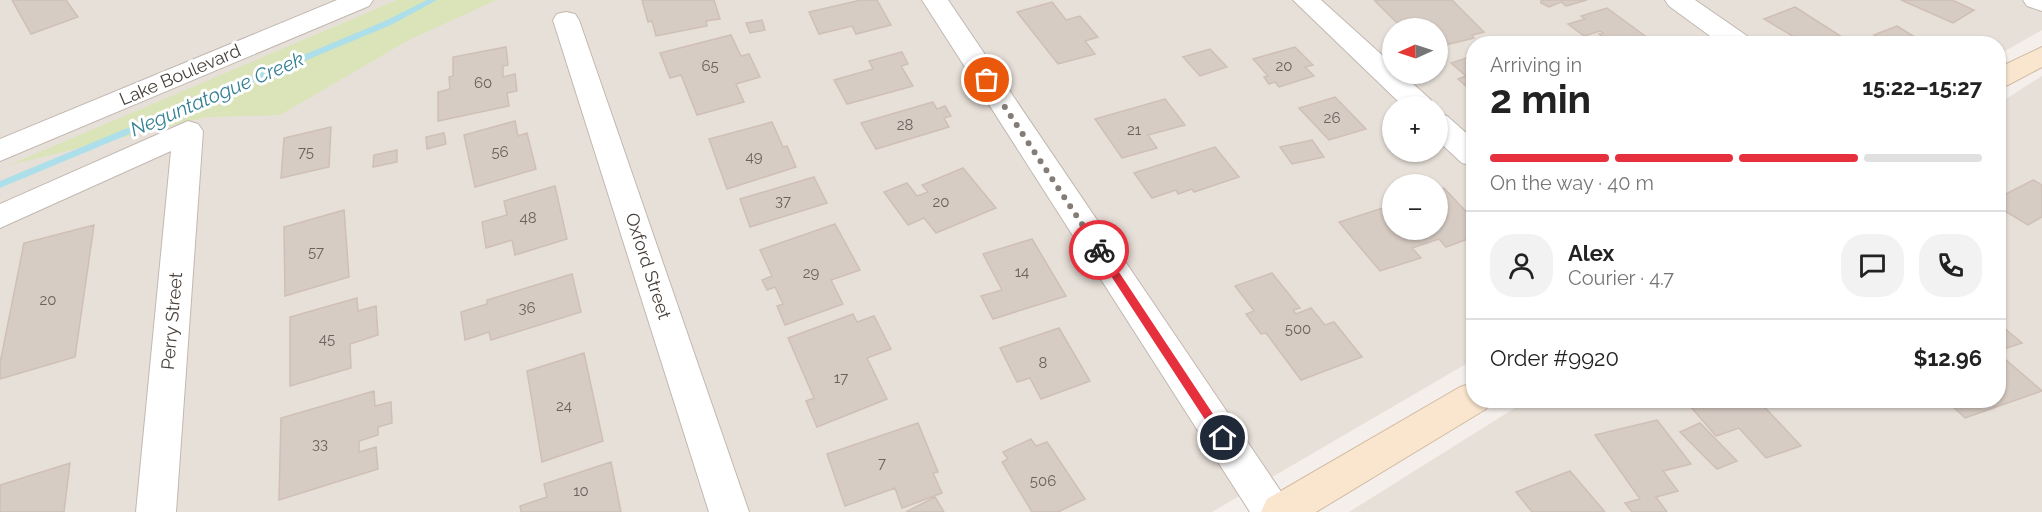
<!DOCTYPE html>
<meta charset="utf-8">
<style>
:root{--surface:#fff;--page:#f2f2f2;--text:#222;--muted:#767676;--line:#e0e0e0;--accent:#e6303d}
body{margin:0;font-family:Raleway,sans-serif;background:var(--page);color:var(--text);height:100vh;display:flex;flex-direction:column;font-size:22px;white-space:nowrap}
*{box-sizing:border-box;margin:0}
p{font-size:20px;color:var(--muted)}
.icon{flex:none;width:33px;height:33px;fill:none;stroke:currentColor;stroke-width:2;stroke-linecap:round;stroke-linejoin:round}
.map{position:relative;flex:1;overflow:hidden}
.sheet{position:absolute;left:1466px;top:36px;width:540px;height:372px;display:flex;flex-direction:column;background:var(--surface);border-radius:24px;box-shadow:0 2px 4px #0004}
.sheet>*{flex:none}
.needle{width:39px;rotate:267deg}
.fabs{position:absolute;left:1382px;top:18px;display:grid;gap:12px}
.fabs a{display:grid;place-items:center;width:66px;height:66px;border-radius:50%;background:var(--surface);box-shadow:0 2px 4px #0004;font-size:30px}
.pin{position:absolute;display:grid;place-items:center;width:51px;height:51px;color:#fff;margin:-26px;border:3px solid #fff;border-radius:50%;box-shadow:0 2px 6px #0007}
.courier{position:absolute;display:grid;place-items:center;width:60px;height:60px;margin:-30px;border:4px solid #e6303d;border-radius:50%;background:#fff;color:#222;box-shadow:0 2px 8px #0007}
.overview em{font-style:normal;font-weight:700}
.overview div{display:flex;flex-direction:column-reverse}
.overview{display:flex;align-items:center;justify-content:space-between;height:102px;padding:0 24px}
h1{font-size:39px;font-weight:700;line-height:45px}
.bar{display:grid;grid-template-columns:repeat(4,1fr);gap:9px 6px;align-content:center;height:72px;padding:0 24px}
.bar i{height:8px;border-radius:4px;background:var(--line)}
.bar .selected{background:var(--accent)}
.bar p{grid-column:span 4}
.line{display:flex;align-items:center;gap:15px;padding:0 24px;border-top:2px solid var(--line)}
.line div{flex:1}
.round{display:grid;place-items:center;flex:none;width:63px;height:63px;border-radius:24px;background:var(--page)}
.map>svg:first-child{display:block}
</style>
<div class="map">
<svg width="2042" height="512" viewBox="0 0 2042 512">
<rect width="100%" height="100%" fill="#f4efeb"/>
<path fill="#e7e0d9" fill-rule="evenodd" d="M0,0H2042V30L1998,55V44H1473V360L1212,512H0ZM1392,28H1437V74H1392ZM1392,106H1437V152H1392ZM1392,184H1437V230H1392Z
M2042,76V512H1349L1526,401L1998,400V104Z"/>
<path fill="#dae4b8" d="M397,0H496L407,41L280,115L208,117L9,165Z"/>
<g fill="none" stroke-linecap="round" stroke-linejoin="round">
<path fill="#addfea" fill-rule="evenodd" d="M427,0H437L391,25L0,188V181L385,21Z"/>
</g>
<path fill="#d7ccc4" stroke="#cfbfb5" stroke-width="1.5" d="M12,0H66L78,17L31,34Z
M642,0H714L720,19L706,21L707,26L656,36L652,21L648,22Z
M861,0H877L891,25L856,34L852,26L819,34L809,12Z
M1381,0H1452L1484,32L1472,35L1474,38L1437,47V28H1413L1406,22L1398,24L1375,1Z
M1541,0H1587L1566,6L1561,2L1549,7L1541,3Z
M1901,0H1952L1974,10L1953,23Z
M1052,2L1066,20L1080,16L1098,37L1085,41L1095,54L1058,64L1017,12Z
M1795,7L1853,44H1806L1764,19Z
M1607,8L1656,44H1612L1599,34L1603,33L1600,31L1584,36L1568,24L1585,19L1581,16Z
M762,20L765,30L750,33L746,23Z
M1897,26L1926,44H1869L1881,39L1874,35Z
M731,35L741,56L749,54L760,77L736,84L744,102L697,115L681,75L670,78L660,53Z
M506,47L508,65L503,66V77L515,74L517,91L507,93L509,106L438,121V92L450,89L449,77L453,76V57Z
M1295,47L1313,65L1305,67L1314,76L1279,87L1275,82L1269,84L1264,77L1268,76L1253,59Z
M1210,49L1227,67L1200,76L1183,57Z
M902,52L908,64L901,66L913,86L847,104L834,80L873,69L869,61Z
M1473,56V92L1458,79L1466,76L1451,63Z
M1335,97L1366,129L1329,140L1299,108Z
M1165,99L1185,125L1148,135L1157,148L1122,158L1095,119Z
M933,102L937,109L945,106L951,116L944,118L949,127L876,149L861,123Z
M515,121L518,136L527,133L536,169L475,187L464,135Z
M772,122L783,147L787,146L796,167L727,189L709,139Z
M331,127L329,167L281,178L284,138Z
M444,133L446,144L427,149L426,137Z
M1312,140L1324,157L1292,164L1280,147Z
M1215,147L1239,177L1194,192L1192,189L1178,194L1176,190L1152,198L1134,173Z
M397,150V162L373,167L374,155Z
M963,168L996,208L936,233L924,218L908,225L884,192L907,183L917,196L928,192L922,185Z
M814,177L827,203L750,227L740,199Z
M2033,180L2042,185V217L2028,225L1998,207V198Z
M555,186L567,239L515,255L512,240L486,248L482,222L507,215L504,201Z
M1444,188L1473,219V237L1446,247L1439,239L1412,248L1421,258L1380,271L1339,222L1392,205V230H1437V190Z
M344,210L349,277L285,296L284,227Z
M835,224L860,270L831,280L843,304L785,325L777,306L783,304L775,287L767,290L762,280L772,276L760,250Z
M94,225L75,357L0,379V363L24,243Z
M1032,239L1066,296L993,319L981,296L1002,290L983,254Z
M1272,273L1300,308L1293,310L1296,314L1311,308L1325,325L1334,322L1362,357L1301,380L1266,333L1261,334L1246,314L1254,311L1235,286Z
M572,274L581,312L491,340L489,332L465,340L461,312L487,304V300Z
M357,298L358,311L376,306L378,335L350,344L351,368L290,386V317Z
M853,314L857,322L874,316L891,349L867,358L887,399L817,427L806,401L814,398L788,338Z
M1998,323L2022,343L1998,351Z
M1059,328L1090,381L1041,399L1030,378L1017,382L1000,348Z
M584,353L603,441L542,462L527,371Z
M1998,353L2042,391L1965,418L1946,400H1998Z
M374,391L375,406L391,402L392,423L378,427V435L359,441V452L376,447L378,469L279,500L281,418Z
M1685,400H1758L1801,446L1766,458L1739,428L1716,436Z
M1657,420L1691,464L1663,471L1678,491L1656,497L1667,512H1632L1625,503L1640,499L1595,435Z
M918,423L938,472L933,473L942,493L902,508L895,488L845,506L827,454Z
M1700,423L1737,461L1717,469L1680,432Z
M1031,439L1036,446L1047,442L1085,499L1058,512H1032L1002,462L1008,459L1003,452Z
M611,462L621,512H521L520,506L547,497L544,484Z
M70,463L64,512H0V485Z
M1570,471L1605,512H1532L1516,492Z
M935,497L944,512H906Z"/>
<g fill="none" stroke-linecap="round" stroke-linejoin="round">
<g stroke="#c2b8b1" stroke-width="2">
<path id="street" d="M337,0H373L369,6L0,161V139Z
M922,0H948L1286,499L1292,512H1250Z
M1293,0H1321L1392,64V74H1402L1430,99L1434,106H1403Z
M1665,0H1695L1750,38L1753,44H1721L1669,6Z
M2023,0H2042V11L2027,6Z
M566,12L575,14L579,20L749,512H709L553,20L557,14Z
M1437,113L1447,116L1473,139V166L1462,163L1437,140Z
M188,121L198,124L203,131L176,512H136L171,151L0,228V204Z"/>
</g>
<g stroke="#d2baa1" stroke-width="2">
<path id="secondary" d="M2042,47V67L2008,85L1998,88V68Z
M1473,383V400H1490L1486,409L1316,512H1261L1267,499L1460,387Z"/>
</g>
<use href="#street" fill="#fff" fill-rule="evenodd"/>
<use href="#secondary" fill="#fae6cf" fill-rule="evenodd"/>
</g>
<path fill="#e6303d" d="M1099,247L1103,248L1227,435V441H1219L1096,253L1094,250Z"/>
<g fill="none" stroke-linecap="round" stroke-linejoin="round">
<path stroke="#847d77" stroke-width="6" stroke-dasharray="0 10.8" d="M987,80L1099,250"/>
</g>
<g text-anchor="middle" stroke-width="6" stroke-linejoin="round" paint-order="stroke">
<g font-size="15" fill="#6b625c">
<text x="710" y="71">65</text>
<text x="1284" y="71">20</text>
<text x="483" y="88">60</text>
<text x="1332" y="123">26</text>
<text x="905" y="130">28</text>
<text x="1134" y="135">21</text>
<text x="306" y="157">75</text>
<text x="500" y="157">56</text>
<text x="754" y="162">49</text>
<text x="783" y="206">37</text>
<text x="941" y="207">20</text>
<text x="528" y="223">48</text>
<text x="316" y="257">57</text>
<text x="1022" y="277">14</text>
<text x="811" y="278">29</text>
<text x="48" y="305">20</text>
<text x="527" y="313">36</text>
<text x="1298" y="334">500</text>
<text x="327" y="344">45</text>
<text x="1043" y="368">8</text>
<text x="841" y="383">17</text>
<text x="564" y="411">24</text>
<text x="320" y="449">33</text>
<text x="882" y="468">7</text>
<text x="1043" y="486">506</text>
<text x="581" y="496">10</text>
</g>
<g font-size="18" fill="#473f39" stroke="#fff">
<text transform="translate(180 75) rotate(-23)" y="6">Lake Boulevard</text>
<text transform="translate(648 266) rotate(72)" y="6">Oxford Street</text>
<text transform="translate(172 321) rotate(-85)" y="6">Perry Street</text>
</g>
<g font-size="20" font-style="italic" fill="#368093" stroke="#fff">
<text transform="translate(217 94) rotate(-23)" y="7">Neguntatogue Creek</text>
</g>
</g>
</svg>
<div class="fabs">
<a><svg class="needle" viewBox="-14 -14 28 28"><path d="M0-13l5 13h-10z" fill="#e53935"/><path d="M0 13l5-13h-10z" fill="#767676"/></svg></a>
<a>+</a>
<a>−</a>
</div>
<div class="pin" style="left:987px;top:80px;background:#ea580c"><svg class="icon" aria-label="bag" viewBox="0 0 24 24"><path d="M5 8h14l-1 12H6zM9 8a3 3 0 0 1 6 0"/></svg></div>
<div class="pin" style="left:1223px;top:438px;background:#1f2937"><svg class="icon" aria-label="home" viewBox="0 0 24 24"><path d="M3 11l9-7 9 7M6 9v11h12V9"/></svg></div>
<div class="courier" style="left:1099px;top:250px"><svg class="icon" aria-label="bike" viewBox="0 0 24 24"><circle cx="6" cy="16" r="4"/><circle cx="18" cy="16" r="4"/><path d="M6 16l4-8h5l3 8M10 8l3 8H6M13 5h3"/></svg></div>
<section class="sheet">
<div class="overview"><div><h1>2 min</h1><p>Arriving in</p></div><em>15:22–15:27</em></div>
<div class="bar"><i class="selected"></i><i class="selected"></i><i class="selected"></i><i></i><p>On the way · 40 m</p></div>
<div class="line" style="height:108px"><a class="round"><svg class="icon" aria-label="person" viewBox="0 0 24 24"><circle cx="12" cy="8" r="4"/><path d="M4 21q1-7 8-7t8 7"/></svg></a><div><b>Alex</b><p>Courier · 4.7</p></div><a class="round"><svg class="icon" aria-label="chat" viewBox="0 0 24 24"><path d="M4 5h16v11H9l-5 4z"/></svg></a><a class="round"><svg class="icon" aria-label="phone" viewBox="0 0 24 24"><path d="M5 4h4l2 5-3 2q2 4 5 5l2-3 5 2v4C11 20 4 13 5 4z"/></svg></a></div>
<div class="line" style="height:78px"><div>Order #9920</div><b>$12.96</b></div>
</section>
</div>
